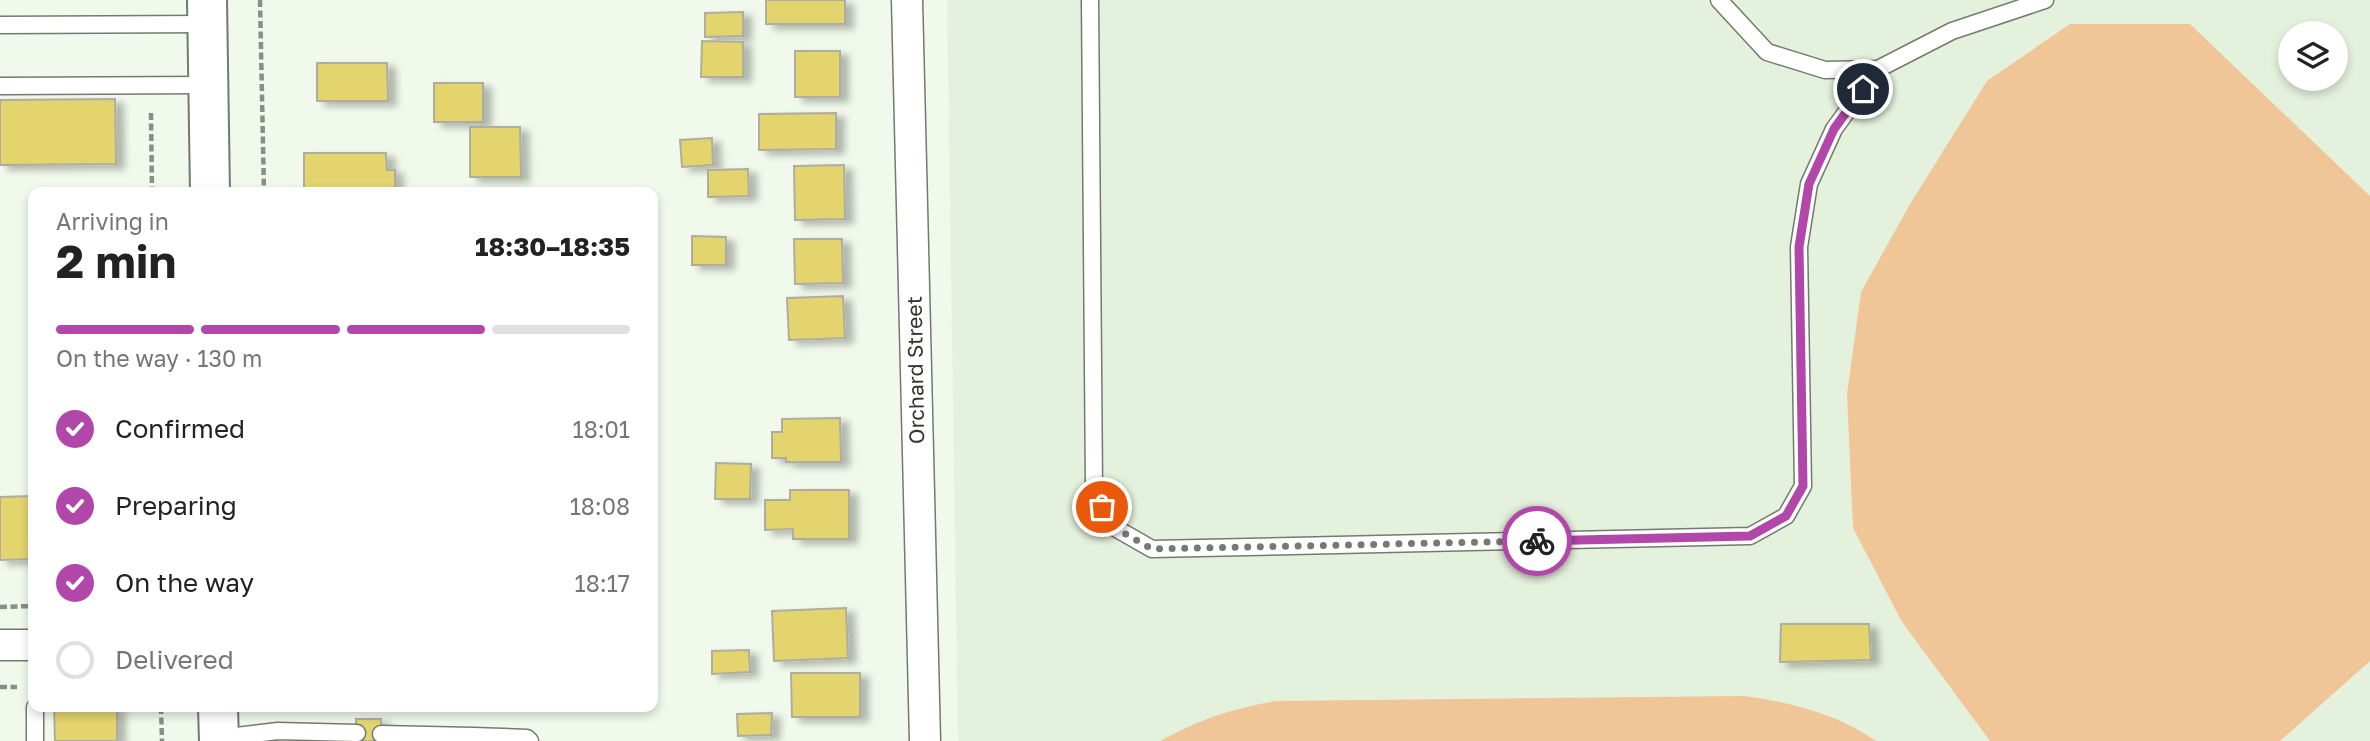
<!DOCTYPE html>
<meta charset="utf-8">
<style>
:root{--surface:#fff;--page:#f2f2f2;--text:#222;--muted:#767676;--line:#e0e0e0;--accent:#b147a8}
body{margin:0;font-family:"Golos Text",sans-serif;background:var(--page);color:var(--text);height:100vh;display:flex;flex-direction:column;font-size:26px;white-space:nowrap}
*{box-sizing:border-box;margin:0}
p{font-size:23px;color:var(--muted)}
.icon{flex:none;width:38px;height:38px;fill:none;stroke:currentColor;stroke-width:2;stroke-linecap:round;stroke-linejoin:round}
.map{position:relative;flex:1;overflow:hidden}
.sheet{position:absolute;left:28px;top:187px;width:630px;height:525px;display:flex;flex-direction:column;background:var(--surface);border-radius:14px;box-shadow:0 4px 10px #0003}
.sheet>*{flex:none}
.tools{position:absolute;left:2278px;top:21px;display:grid;gap:14px}
.tools a{display:grid;place-items:center;width:70px;height:70px;border-radius:50%;background:var(--surface);box-shadow:0 4px 10px #0003;font-size:35px}
.pin{position:absolute;display:grid;place-items:center;width:60px;height:60px;color:#fff;margin:-30px;border:4px solid #fff;border-radius:50%;box-shadow:0 2px 7px #0007}
.courier{position:absolute;display:grid;place-items:center;width:70px;height:70px;margin:-35px;border:5px solid #b147a8;border-radius:50%;background:#fff;color:#222;box-shadow:0 2px 9px #0007}
.overview em{font-style:normal;font-weight:700}
.overview div{display:flex;flex-direction:column-reverse}
.overview{display:flex;align-items:center;justify-content:space-between;height:119px;padding:0 28px}
h1{font-size:46px;font-weight:700;line-height:52px}
.bar{display:grid;grid-template-columns:repeat(4,1fr);gap:10px 7px;align-content:center;height:84px;padding:0 28px}
.bar i{height:9px;border-radius:5px;background:var(--line)}
.bar .current{background:var(--accent)}
.bar p{grid-column:span 4}
ol{padding:0 28px;list-style:none}
li{display:flex;align-items:center;gap:21px;height:77px}
li p{margin-inline-start:auto}
li .icon{padding:7px;border-radius:50%;background:var(--accent);color:#fff;stroke-width:4}
li:last-child{color:var(--muted)}
li i{width:38px;height:38px;border:4px solid var(--line);border-radius:50%}
.map>svg:first-child{display:block}
</style>
<div class="map">
<svg width="2370" height="741" viewBox="0 0 2370 741">
<defs>
<filter id="shadow"><feDropShadow dx="8" dy="4.5" stdDeviation="3.5" flood-color="#0004"/></filter>
</defs>
<rect width="100%" height="100%" fill="#f0f9eb"/>
<path fill="#e4f1dc" fill-rule="evenodd" d="M947,0H2370V741H958ZM2291,33H2336V79H2291Z"/>
<path fill="#f0c699" d="M2070,24H2190L2370,196V661L2280,741H1990L1902,622L1853,528L1847,394L1861,292L1910,204L1987,81Z
M1745,696C1792,703 1836,713 1876,741H1160C1201,719 1230,709 1276,701Z"/>
<path fill="#e3d46e" stroke="#afad9e" stroke-width="2" filter="url(#shadow)" d="M766,0H845V24H766Z
M743,12V36L705,37V13Z
M702,41L743,42V77H701Z
M795,51H840V97H795Z
M317,63H387L388,101H317Z
M434,83H483V122H434Z
M115,99L116,164L0,165V100Z
M836,113V149L759,150V114Z
M470,127H520L521,177H470Z
M712,138L713,165L682,167L680,140Z
M304,153H386L387,170H395V192H304Z
M844,165L845,219L795,220L794,166Z
M748,169L749,196L708,197V170Z
M692,236L726,237V265H692Z
M794,239H842L843,283L795,284Z
M843,296L845,338L789,340L787,298Z
M840,418L841,462H786V458H772V432H782V419Z
M716,463L751,464L750,499H715Z
M790,490H849V539H793V529L765,530V500H790Z
M33,496V559L0,560V497Z
M846,608L848,658L774,661L772,611Z
M1781,624H1869L1871,660L1780,662Z
M749,650L750,672L712,674V651Z
M791,673H860V717H792Z
M54,707H117V741H55Z
M772,713L771,735L738,736L737,714Z
M356,719H381V741H356Z"/>
<g fill="none" stroke-linecap="round" stroke-linejoin="round">
<g stroke="#737a6e" stroke-width="19">
<path id="service" d="M1090,0L1094,488L1110,525L1152,549L1750,536L1786,516L1803,486L1799,247L1809,184L1834,129L1878,69L1952,31L2045,0
M1719,0L1767,52L1825,70L1878,69
M0,25L207,24
M0,86L208,85
M35,707V741
M381,734L473,736V741
M473,736L527,738L530,741
M220,738L278,731L357,733"/>
</g>
<g stroke="#737a6e" stroke-width="33">
<path id="minor" d="M907,0L925,741
M0,645H33"/>
</g>
<g stroke="#737a6e" stroke-width="42">
<path id="primary" d="M207,0L210,192
M218,707L219,741"/>
</g>
<path stroke="#898f86" stroke-width="4.5" stroke-dasharray="7 3.5" stroke-linecap="butt" d="M260,0L264,192
M151,113L152,192
M0,607L33,606
M0,687H17
M161,707L162,741"/>
<use href="#service" stroke="#fff" stroke-width="16"/>
<use href="#minor" stroke="#fff" stroke-width="30"/>
<use href="#primary" stroke="#fff" stroke-width="38"/>
</g>
<g fill="none" stroke-linecap="round" stroke-linejoin="round">
<path stroke="#757a72" stroke-width="7" stroke-dasharray="0 12.6" d="M1102,507L1110,525L1152,549L1537,541"/>
<path stroke="#b147a8" stroke-width="9" d="M1537,541L1750,536L1786,516L1803,486L1799,247L1809,184L1834,129L1863,89"/>
</g>
<g text-anchor="middle" stroke-width="7" stroke-linejoin="round" paint-order="stroke">
<g font-size="21" fill="#333631" stroke="#fff">
<text transform="translate(916 370) rotate(-91)" y="7">Orchard Street</text>
</g>
</g>
</svg>
<div class="tools">
<a><svg class="icon" aria-label="layers" viewBox="0 0 24 24"><path d="M12 4l9 5-9 5-9-5zM3 14l9 5 9-5"/></svg></a>
</div>
<div class="pin" style="left:1102px;top:507px;background:#ea580c"><svg class="icon" aria-label="bag" viewBox="0 0 24 24"><path d="M5 8h14l-1 12H6zM9 8a3 3 0 0 1 6 0"/></svg></div>
<div class="pin" style="left:1863px;top:89px;background:#1f2937"><svg class="icon" aria-label="home" viewBox="0 0 24 24"><path d="M3 11l9-7 9 7M6 9v11h12V9"/></svg></div>
<div class="courier" style="left:1537px;top:541px"><svg class="icon" aria-label="bike" viewBox="0 0 24 24"><circle cx="6" cy="16" r="4"/><circle cx="18" cy="16" r="4"/><path d="M6 16l4-8h5l3 8M10 8l3 8H6M13 5h3"/></svg></div>
<section class="sheet">
<div class="overview"><div><h1>2 min</h1><p>Arriving in</p></div><em>18:30–18:35</em></div>
<div class="bar"><i class="current"></i><i class="current"></i><i class="current"></i><i></i><p>On the way · 130 m</p></div>
<ol>
<li><svg class="icon" aria-label="check" viewBox="0 0 24 24"><path d="M5 12l5 5 9-10"/></svg>Confirmed<p>18:01</p></li>
<li><svg class="icon" aria-label="check" viewBox="0 0 24 24"><path d="M5 12l5 5 9-10"/></svg>Preparing<p>18:08</p></li>
<li><svg class="icon" aria-label="check" viewBox="0 0 24 24"><path d="M5 12l5 5 9-10"/></svg>On the way<p>18:17</p></li>
<li><i></i>Delivered</li>
</ol>
</section>
</div>
